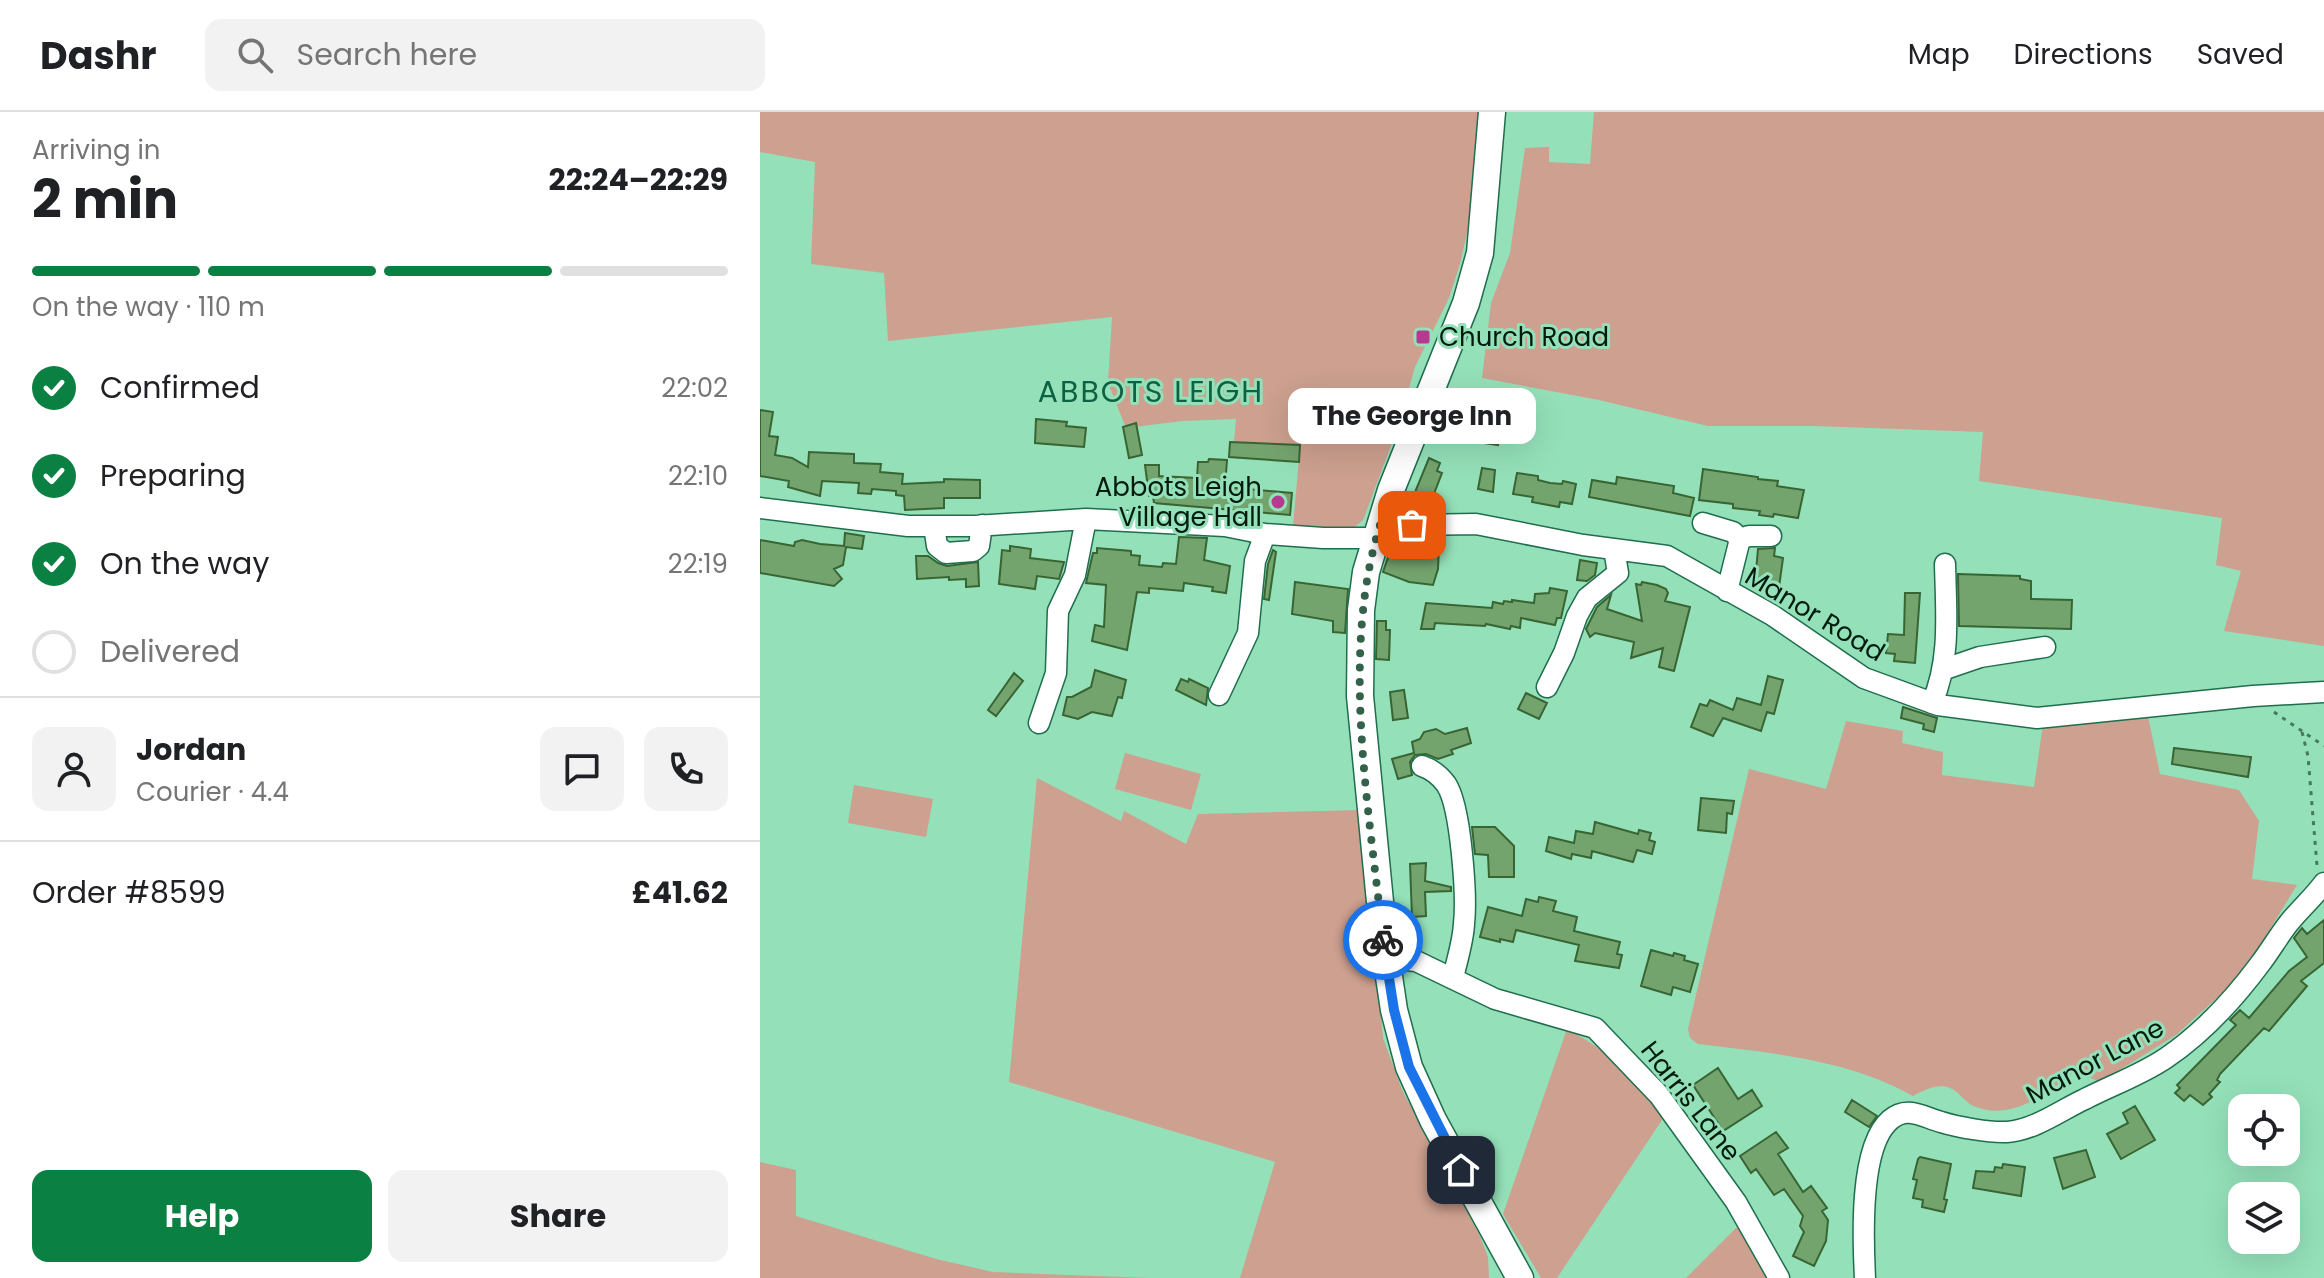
<!DOCTYPE html>
<meta charset="utf-8">
<style>
:root{--surface:#fff;--page:#f2f2f2;--text:#202124;--muted:#757577;--line:#e0e0e0;--accent:#0b8043}
body{margin:0;font-family:Poppins,sans-serif;background:var(--page);color:var(--text);height:100vh;display:flex;flex-direction:column;font-size:30px;white-space:nowrap}
*{box-sizing:border-box;margin:0}
p{font-size:26px;color:var(--muted)}
.icon{flex:none;width:44px;height:44px;fill:none;stroke:currentColor;stroke-width:2;stroke-linecap:round;stroke-linejoin:round}
.map{position:relative;flex:1;overflow:hidden}
.drawer{display:flex;flex-direction:column;background:var(--surface);width:760px}
.drawer>*{flex:none}
.controls{position:absolute;left:1468px;top:982px;display:grid;gap:16px}
.controls a{display:grid;place-items:center;width:72px;height:72px;border-radius:16px;background:var(--surface);box-shadow:0 8px 32px #0002;font-size:40px}
.pin{position:absolute;display:grid;place-items:center;width:68px;height:68px;color:#fff;margin:-34px;border-radius:16px;box-shadow:0 4px 12px #0006}
.courier{position:absolute;display:grid;place-items:center;width:80px;height:80px;margin:-40px;border:6px solid #1a73e8;border-radius:50%;background:#fff;color:#222;box-shadow:0 2px 10px #0007}
.bubble{position:absolute;height:56px;border-radius:16px;background:var(--surface);box-shadow:0 8px 32px #0002;font-size:26px;font-weight:700;line-height:56px;text-align:center}
.headline em{font-style:normal;font-weight:700}
.headline div{display:flex;flex-direction:column-reverse}
.headline{display:flex;align-items:center;justify-content:space-between;height:136px;padding:0 32px}
h1{font-size:52px;font-weight:700;line-height:60px}
.bar{display:grid;grid-template-columns:repeat(4,1fr);gap:12px 8px;align-content:center;height:96px;padding:0 32px}
.bar i{height:10px;border-radius:6px;background:var(--line)}
.bar .on{background:var(--accent)}
.bar p{grid-column:span 4}
.line{display:flex;align-items:center;gap:20px;padding:0 32px;border-top:2px solid var(--line)}
.line div{flex:1}
.round{display:grid;place-items:center;flex:none;width:84px;height:84px;border-radius:16px;background:var(--page)}
ol{padding:0 32px;list-style:none}
li{display:flex;align-items:center;gap:24px;height:88px}
li p{margin-inline-start:auto}
li .icon{padding:8px;border-radius:50%;background:var(--accent);color:#fff;stroke-width:4}
li:last-child{color:var(--muted)}
li i{width:44px;height:44px;border:4px solid var(--line);border-radius:50%}
.button{display:flex;gap:16px;margin-top:auto;padding:16px 32px}
.button a{flex:1;height:92px;border-radius:16px;background:var(--accent);color:#fff;font-size:32px;font-weight:700;line-height:92px;text-align:center}
.button a+a{background:var(--page);color:var(--text)}
header{display:flex;align-items:center;gap:48px;box-sizing:border-box;height:112px;padding:0 40px;background:var(--surface);border-bottom:2px solid var(--line)}
header strong{font-size:38px}
nav{display:flex;gap:44px;margin-inline-start:auto;font-size:28px}
.search{width:560px;height:72px;background:var(--page);display:flex;align-items:center;gap:20px;box-sizing:border-box;padding:0 28px;border-radius:16px;color:var(--muted);font-size:30px}
main{display:flex;flex:1;min-height:0}
.map>svg:first-child{display:block}
</style>
<header>
<strong>Dashr</strong>
<div class="search"><svg class="icon" aria-label="search" viewBox="0 0 24 24"><circle cx="10" cy="10" r="6"/><path d="M15 15l6 6"/></svg>Search here</div>
<nav><a>Map</a><a>Directions</a><a>Saved</a></nav>
</header>
<main>
<section class="drawer">
<div class="headline"><div><h1>2 min</h1><p>Arriving in</p></div><em>22:24–22:29</em></div>
<div class="bar"><i class="on"></i><i class="on"></i><i class="on"></i><i></i><p>On the way · 110 m</p></div>
<ol>
<li><svg class="icon" aria-label="check" viewBox="0 0 24 24"><path d="M5 12l5 5 9-10"/></svg>Confirmed<p>22:02</p></li>
<li><svg class="icon" aria-label="check" viewBox="0 0 24 24"><path d="M5 12l5 5 9-10"/></svg>Preparing<p>22:10</p></li>
<li><svg class="icon" aria-label="check" viewBox="0 0 24 24"><path d="M5 12l5 5 9-10"/></svg>On the way<p>22:19</p></li>
<li><i></i>Delivered</li>
</ol>
<div class="line" style="height:144px"><a class="round"><svg class="icon" aria-label="person" viewBox="0 0 24 24"><circle cx="12" cy="8" r="4"/><path d="M4 21q1-7 8-7t8 7"/></svg></a><div><b>Jordan</b><p>Courier · 4.4</p></div><a class="round"><svg class="icon" aria-label="chat" viewBox="0 0 24 24"><path d="M4 5h16v11H9l-5 4z"/></svg></a><a class="round"><svg class="icon" aria-label="phone" viewBox="0 0 24 24"><path d="M5 4h4l2 5-3 2q2 4 5 5l2-3 5 2v4C11 20 4 13 5 4z"/></svg></a></div>
<div class="line" style="height:104px"><div>Order #8599</div><b>£41.62</b></div>
<div class="button"><a>Help</a><a>Share</a></div>
</section>
<div class="map">
<svg width="1564" height="1166" viewBox="0 0 1564 1166">
<rect width="100%" height="100%" fill="#94e0b9"/>
<path fill="#cda08f" d="M0,0H719L709,112L700,152L689,186L655,255L637,318L603,408L590,419L533,415L540,334L474,330L476,307L422,309L366,316L348,271L352,205L128,229L124,161L51,152L55,50L0,40Z
M834,0H1564V534L1464,519L1481,459L1456,453L1462,406L1219,369L1223,320L1054,314H948L839,288L722,266L731,191L750,141L765,36L789,35V50L830,52Z
M1388,604L1400,662L1479,678L1499,709L1492,767L1537,773L1481,864L1416,923L1340,970L1315,959C1287,982 1251,1010 1213,994C1208,991 1203,986 1199,982C1184,968 1169,976 1153,984C1087,947 1012,941 938,932L930,926L928,917L989,657L1066,677L1086,609L1143,619L1142,631L1183,640L1182,663L1274,675L1283,612Z
M365,641L441,662L431,698L355,677Z
M277,666L361,709L364,699L426,732L438,702L603,698L623,926L642,978L719,1122L728,1145L729,1166H480L515,1050L249,970Z
M94,673L173,687L166,725L88,711Z
M807,917C852,941 873,964 906,1002L797,1166H781L743,1102Z
M0,1050L36,1058V1104L176,1147L233,1160L388,1166H0Z
M983,1109L1014,1166H926Z"/>
<path fill="#74a46e" stroke="#386533" stroke-width="2" d="M0,298L13,300L9,324L18,325L15,343L32,346L48,355L49,340L94,342V351L121,352L120,360L143,362L142,372L184,370V367L220,368V386H184V396L145,398L144,384L136,383V379L112,377L111,382L98,381L99,371L62,369L60,384L28,375L29,369L0,364Z
M276,307L307,310L306,314L326,316L324,335L275,331Z
M720,307L741,309L738,333L717,330Z
M376,311L382,343L369,346L363,315Z
M470,330L540,333L539,350L469,345Z
M669,346L680,351L677,359L682,361L668,397L651,390Z
M449,347L467,348L465,375L532,381L530,403L394,391L393,384H389L385,353H399V364L437,366L438,350H448Z
M722,356L735,358L733,380L718,377Z
M943,357L998,365V367L1018,369L1017,374L1044,378L1038,406L1014,402L1013,405L999,403L1000,399L973,396V392L939,388Z
M757,361L778,364V368L790,371L802,372L803,369L816,372L812,392L800,390L799,395L772,390L773,385L753,382Z
M857,365L914,374L913,381L934,386L930,404L829,385L832,368L856,372Z
M85,421L104,424L102,437L86,435L83,453L74,457L82,467L74,474L0,461V428L34,434L35,430L42,428L60,432L84,434Z
M419,425L447,426L444,448L470,454L466,481L452,479L453,475L424,471L423,479L389,476V481L377,480L367,538L332,529L335,513L344,515L346,473L326,471L333,441H337V436L371,439V443L380,444L379,453L402,455L403,451L416,452Z
M634,428L660,437L669,431L679,434L678,457L673,473L649,470L623,460Z
M250,434L271,437L270,446L304,450L299,467L277,464L275,477L239,472L242,438L250,439Z
M1015,436L1014,444L1023,446L1019,475L995,471L998,437Z
M513,438L516,440L509,488L504,487L508,452Z
M156,444H168L178,451L187,454L218,450L219,474L206,475V467L189,468V465L157,467Z
M820,448L837,451L835,463L827,469L817,468Z
M1198,462L1260,464V467L1271,469V487L1312,488L1311,517L1199,514Z
M535,470L588,477L585,521L573,520V509L532,502Z
M882,470L897,473L906,477L908,481L905,489L930,495L914,559L899,555L903,536L871,546L874,530L835,521L830,525L826,517L837,495L851,483L847,497L882,509L876,472L881,473Z
M790,476L807,479L801,506H797L795,513L761,506L760,516L751,514L750,517L726,512L725,514L675,511L674,517H661L666,491L732,496L733,490L743,492L744,489L752,490V488L774,491L775,482L789,481Z
M1145,481H1160L1155,551L1134,549L1135,542L1126,541L1128,522L1144,523Z
M617,509H626V518H630L629,548L616,547Z
M335,558L366,568L362,586L358,585L352,604L332,600L318,607L303,603L307,585H312L331,575Z
M254,561L263,569L236,604L228,598Z
M1008,564L1023,568L1014,602L1007,600L1001,619L963,606L953,624L931,615L940,592L947,594L950,588L973,598L977,586L1001,593Z
M421,567L428,570L429,567L448,576L446,593L416,578Z
M644,578L648,606L633,608L630,580Z
M766,581L787,591L779,607L758,597Z
M1143,595L1177,606L1174,620L1163,617L1164,612L1141,606Z
M707,616L711,631L691,638L693,642L678,647L666,642L655,643L650,650L652,663L638,667L632,647L654,641L652,630L660,627L664,620L676,617L685,622Z
M1414,636L1491,645L1488,665L1412,652Z
M941,686L974,689L972,702L967,701L966,721L938,718Z
M835,710L878,722L879,718L891,721L889,728L895,730L892,742L877,738L873,750L832,739L831,746L812,742L811,747L786,739L789,725L814,731L816,719L833,722Z
M712,715H735L754,734V765H729L728,743L715,742Z
M666,751L665,769L691,775V779L665,780L666,804L652,805L650,752Z
M779,785L796,789L793,799L817,805L814,819L860,830L857,842L862,843L859,856L815,849L819,833L756,818L753,830L740,827V830L720,825L728,795L762,804L766,787L778,790Z
M1564,808V851L1541,869L1547,874L1509,919L1504,916L1460,962L1457,968L1460,970L1449,982L1452,985L1443,993L1430,983L1424,989L1415,981L1420,976L1417,973L1476,913L1470,908L1480,898L1489,906L1529,859L1547,845L1534,826L1542,816L1547,822Z
M891,838L913,844L914,841L925,844L924,848L938,852L930,880L913,875L911,883L881,874Z
M958,956L978,987L992,978L1002,994L963,1019L933,973Z
M1092,988L1117,1004L1109,1015L1085,1000Z
M1375,994L1395,1028L1361,1047L1347,1022L1368,1011L1363,1001Z
M1016,1020L1028,1036L1018,1042L1043,1080L1051,1074L1067,1096L1062,1099L1068,1108L1066,1129L1054,1154L1033,1144L1044,1120L1040,1114L1043,1104L1024,1077L1014,1083L996,1057L991,1061L980,1044Z
M1326,1038L1335,1065L1303,1077L1294,1046Z
M1160,1045L1191,1052L1184,1087L1187,1088L1184,1100L1162,1095L1163,1088L1153,1086L1157,1068L1153,1067L1158,1047Z
M1243,1052L1265,1055L1261,1084L1213,1076L1216,1059L1234,1060L1235,1055L1242,1056Z"/>
<g fill="none" stroke-linecap="round" stroke-linejoin="round">
<g stroke="#1f6e4d" stroke-width="23">
<path id="minor" d="M0,396L148,414H215L326,407L465,414L505,422L563,426H616
M622,407L652,413L716,412L823,433L907,444L1012,503L1104,566L1178,593L1277,606L1493,584L1564,580
M943,411L973,420L980,427L989,424H1011
M174,414L177,434L186,441L213,439L219,434L222,413
M967,479L980,427
M1182,558L1220,545L1285,535
M787,575L804,541L817,504L827,486L858,461L854,437
M459,583L488,521L495,449L505,422
M1172,591C1191,548 1186,499 1185,452
M279,611L296,561L298,499L315,463L326,407
M662,654C671,657 680,664 686,672C701,694 707,784 704,812C703,830 697,848 693,866
M626,846L656,849L735,887L835,916L899,983L976,1090L1019,1166
M1105,1166C1103,1127 1099,1035 1130,1008C1147,993 1163,1005 1181,1010C1197,1015 1230,1021 1247,1020C1275,1018 1301,998 1325,987C1352,973 1381,963 1406,946C1443,921 1474,887 1500,852C1510,839 1518,825 1528,812C1539,798 1553,786 1564,771"/>
</g>
<g stroke="#1f6e4d" stroke-width="29">
<path id="major" d="M732,0L720,141L706,191L631,378L606,460L601,498L600,584L624,831L634,898L649,955L673,1008L760,1166"/>
</g>
<path stroke="#45785e" stroke-width="3" stroke-dasharray="4 6" stroke-linecap="butt" d="M1514,600L1564,634
M1542,620L1548,644L1557,754"/>
<use href="#minor" stroke="#fff" stroke-width="20"/>
<use href="#major" stroke="#fff" stroke-width="26"/>
</g>
<g fill="none" stroke-linecap="round" stroke-linejoin="round">
<path stroke="#34614a" stroke-width="8" stroke-dasharray="0 14.4" d="M623,828C609,694 579,537 622,407L652,413"/>
<path stroke="#1a73e8" stroke-width="10" d="M623,828L634,898L649,955L701,1058"/>
</g>
<g fill="#b43b90" stroke="#94e0b9" stroke-width="3">
<rect x="655" y="217" width="16" height="16" rx="4"/>
<circle cx="518" cy="390" r="8"/>
</g>
<g text-anchor="middle" stroke-width="6" stroke-linejoin="round" paint-order="stroke">
<g font-size="26" fill="#001c0f" stroke="#94e0b9" text-anchor="start">
<text x="679" y="234">Church Road</text>
<text x="502" y="384" text-anchor="end">Abbots Leigh<tspan x="502" dy="30">Village Hall</tspan></text>
</g>
<g font-size="26" fill="#001c0f" stroke="#94e0b9">
<text transform="translate(1055 502) rotate(31)" y="9">Manor Road</text>
<text transform="translate(1335 949) rotate(-28)" y="9">Manor Lane</text>
<text transform="translate(931 989) rotate(52)" y="9">Harris Lane</text>
</g>
<g font-size="30" letter-spacing="2" fill="#0d6243" stroke="#94e0b9">
<text x="391" y="290">ABBOTS LEIGH</text>
</g>
</g>
</svg>
<div class="controls">
<a><svg class="icon" aria-label="locate" viewBox="0 0 24 24"><circle cx="12" cy="12" r="6"/><path d="M12 2v4M12 18v4M2 12h4M18 12h4"/></svg></a>
<a><svg class="icon" aria-label="layers" viewBox="0 0 24 24"><path d="M12 4l9 5-9 5-9-5zM3 14l9 5 9-5"/></svg></a>
</div>
<div class="pin" style="left:652px;top:413px;background:#ea580c"><svg class="icon" aria-label="bag" viewBox="0 0 24 24"><path d="M5 8h14l-1 12H6zM9 8a3 3 0 0 1 6 0"/></svg></div>
<div class="pin" style="left:701px;top:1058px;background:#1f2937"><svg class="icon" aria-label="home" viewBox="0 0 24 24"><path d="M3 11l9-7 9 7M6 9v11h12V9"/></svg></div>
<div class="courier" style="left:623px;top:828px"><svg class="icon" aria-label="bike" viewBox="0 0 24 24"><circle cx="6" cy="16" r="4"/><circle cx="18" cy="16" r="4"/><path d="M6 16l4-8h5l3 8M10 8l3 8H6M13 5h3"/></svg></div>
<div class="bubble" style="left:528px;top:276px;width:248px">The George Inn</div>
</div>
</main>
